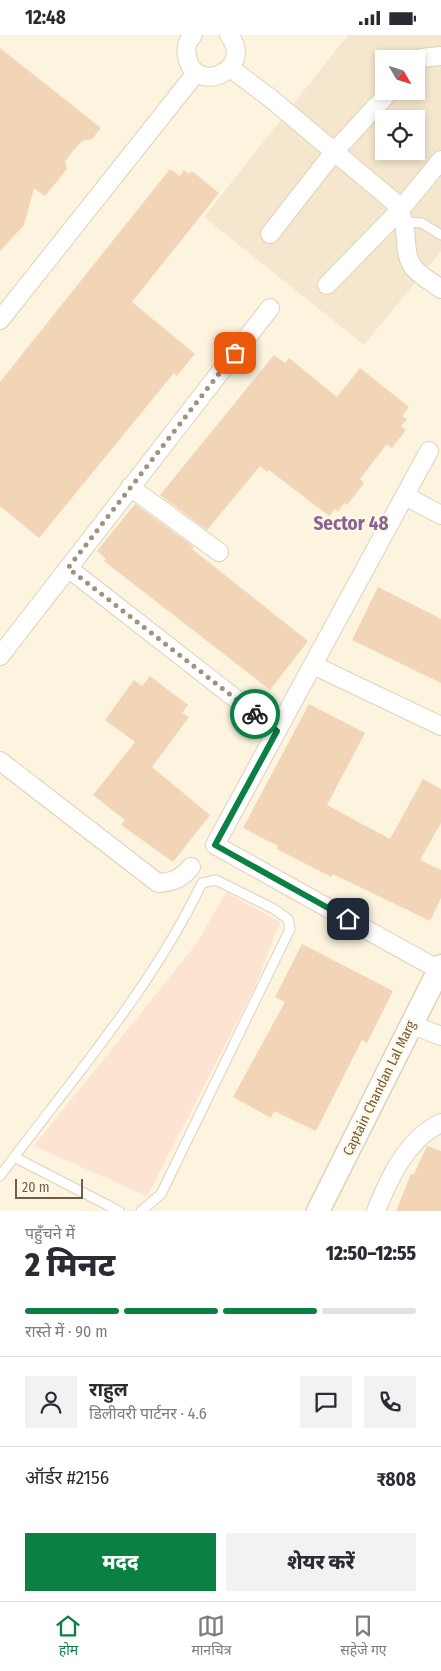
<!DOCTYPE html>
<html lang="hi">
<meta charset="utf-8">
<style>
:root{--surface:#fff;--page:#f2f2f3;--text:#2b2b33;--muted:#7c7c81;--line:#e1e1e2;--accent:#0b8043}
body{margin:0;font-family:"Fira Sans Condensed","Noto Sans Devanagari",sans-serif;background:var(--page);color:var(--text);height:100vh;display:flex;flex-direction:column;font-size:19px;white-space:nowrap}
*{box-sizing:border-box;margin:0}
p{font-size:16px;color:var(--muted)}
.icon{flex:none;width:28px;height:28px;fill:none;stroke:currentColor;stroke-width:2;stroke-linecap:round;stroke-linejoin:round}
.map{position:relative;height:1176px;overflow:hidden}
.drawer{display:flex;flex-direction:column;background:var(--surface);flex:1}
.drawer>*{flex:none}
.needle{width:32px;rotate:129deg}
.controls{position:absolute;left:375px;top:15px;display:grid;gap:10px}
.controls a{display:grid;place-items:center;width:50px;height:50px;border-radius:0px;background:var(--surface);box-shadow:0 2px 8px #0003;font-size:25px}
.scale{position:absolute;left:15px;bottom:12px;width:68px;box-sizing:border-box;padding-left:5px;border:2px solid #725b47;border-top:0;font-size:14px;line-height:18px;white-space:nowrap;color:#725b47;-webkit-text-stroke:4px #fff8e5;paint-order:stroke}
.pin{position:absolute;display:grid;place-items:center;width:42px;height:42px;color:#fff;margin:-21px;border-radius:10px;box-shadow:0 2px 8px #0006}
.courier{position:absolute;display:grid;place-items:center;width:50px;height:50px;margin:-25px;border:4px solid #0b8043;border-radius:50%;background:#fff;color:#222;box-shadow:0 1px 6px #0007}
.summary em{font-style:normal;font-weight:800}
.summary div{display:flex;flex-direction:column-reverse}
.summary{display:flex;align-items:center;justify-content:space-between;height:85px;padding:0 25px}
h1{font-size:32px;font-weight:800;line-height:38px}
.bar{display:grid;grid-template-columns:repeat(4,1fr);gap:8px 5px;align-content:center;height:60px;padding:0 25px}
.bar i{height:6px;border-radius:4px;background:var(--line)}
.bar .active{background:var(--accent)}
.bar p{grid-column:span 4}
.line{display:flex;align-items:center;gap:12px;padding:0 25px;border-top:1px solid var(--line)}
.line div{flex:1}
.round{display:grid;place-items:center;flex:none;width:52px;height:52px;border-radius:0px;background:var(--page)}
.button{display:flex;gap:10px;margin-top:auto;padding:10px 25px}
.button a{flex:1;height:58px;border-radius:0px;background:var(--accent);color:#fff;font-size:20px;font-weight:800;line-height:58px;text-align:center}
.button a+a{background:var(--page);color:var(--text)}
.status{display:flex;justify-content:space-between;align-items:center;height:35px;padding:0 25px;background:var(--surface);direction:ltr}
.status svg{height:14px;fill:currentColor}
.tab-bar{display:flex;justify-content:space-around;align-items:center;height:70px;border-top:1px solid var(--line);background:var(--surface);font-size:14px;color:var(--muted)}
.tab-bar a{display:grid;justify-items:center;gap:2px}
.tab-bar .active{color:var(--accent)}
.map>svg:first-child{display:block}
</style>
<div class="status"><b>12:48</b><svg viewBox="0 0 49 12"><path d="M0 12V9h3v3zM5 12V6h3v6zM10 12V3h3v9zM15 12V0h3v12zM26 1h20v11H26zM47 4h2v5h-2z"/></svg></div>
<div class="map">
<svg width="441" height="1176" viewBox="0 0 441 1176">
<rect width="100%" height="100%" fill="#fcf4df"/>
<path fill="#f4e7cd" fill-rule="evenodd" d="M348,0H441V216L364,310L204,182ZM384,24H416V56H384ZM384,84H416V116H384Z"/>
<path fill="#fde4d2" d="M226,857L280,887L254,954L147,1161L34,1111L197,908Z"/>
<path fill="#f2d5b6" d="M0,13L101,93L92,104L82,106L72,117L65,127L67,134L45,161L34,153L24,190L0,216Z
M170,134L180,141L184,135L189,139L192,136L219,158L132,267L195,319L177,341L174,338L39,503L0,471V347Z
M274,320L285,328L289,323L337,362L360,333L409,372L402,381L407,384L401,391L406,395L392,413L387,409L360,444L364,448L347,470L344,468L338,477L335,474L329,481L269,435L267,437L260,431L207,495L160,460Z
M135,469L194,512L192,514L308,606L270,655L104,526L106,524L97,516Z
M378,552L441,584V648L352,605Z
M150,641L188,670L182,678L189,682L152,732L210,780L173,827L121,790L125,785L93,760L135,707L105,685L134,645L142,651Z
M309,669L365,698L327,770L390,804L423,744L441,754V788L420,825L441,835V863L430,886L333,839L331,842L277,814L278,811L243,793Z
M302,909L393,956L367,1008L362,1005L316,1096L274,1076L271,1083L233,1062L285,967L275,962Z
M427,1111L441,1116V1176H396L411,1139H414Z"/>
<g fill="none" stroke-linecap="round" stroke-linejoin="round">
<g stroke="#e0d1bb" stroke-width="11">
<path id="service" d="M405,187L422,188L441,200
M14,1122L119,1176
M0,1141C71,1045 150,956 202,848L216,845L274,874L288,884L290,894L161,1159L141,1176"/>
</g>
<g stroke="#e0d1bb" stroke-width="20">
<path id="minor" d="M193,0C188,5 185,13 187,21C194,62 256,35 229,0
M416,28L421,23L441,21
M230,33L269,62L393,166C413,191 400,213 413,232C420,241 432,247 441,254
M270,199L334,117L390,56
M327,250L400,175L441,125
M0,285L196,38
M429,416L215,810L439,935
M130,452L219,517
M405,461L441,480
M68,533L277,696
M0,621L270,273
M313,630L441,691
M0,726L158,848C173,847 181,844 191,832
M410,989L441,1001
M376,1176C389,1143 407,1104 441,1088"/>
</g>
<g stroke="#e0d1bb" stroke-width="25">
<path id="tertiary" d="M318,1176L441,931"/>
</g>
<use href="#service" stroke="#fff" stroke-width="9"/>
<use href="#minor" stroke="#fff" stroke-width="18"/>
<use href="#tertiary" stroke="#fff" stroke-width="22"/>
</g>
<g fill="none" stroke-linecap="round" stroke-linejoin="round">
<path stroke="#a2917c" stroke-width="5" stroke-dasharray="0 9" d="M235,318L68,533L255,679"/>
<path stroke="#0b8043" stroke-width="6" d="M255,679L277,696L215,810L348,884"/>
</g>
<g text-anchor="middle" stroke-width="5" stroke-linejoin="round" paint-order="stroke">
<g font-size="14" fill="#725b47" stroke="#fff8e5">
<text transform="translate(379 1053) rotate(-64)" y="5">Captain Chandan Lal Marg</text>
</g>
<g font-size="19" font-weight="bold" fill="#8b6296" stroke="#fff8e5">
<text x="351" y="495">Sector 48</text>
</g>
</g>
</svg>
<div class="controls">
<a><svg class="needle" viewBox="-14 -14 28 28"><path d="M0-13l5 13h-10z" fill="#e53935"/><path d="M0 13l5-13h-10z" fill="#7c7c81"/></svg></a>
<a><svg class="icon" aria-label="locate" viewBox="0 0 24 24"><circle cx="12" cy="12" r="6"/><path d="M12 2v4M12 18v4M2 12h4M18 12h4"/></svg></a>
</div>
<div class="scale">20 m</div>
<div class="pin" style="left:235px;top:318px;background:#ea580c"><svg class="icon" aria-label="bag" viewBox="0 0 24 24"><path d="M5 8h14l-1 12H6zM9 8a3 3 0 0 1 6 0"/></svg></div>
<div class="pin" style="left:348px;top:884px;background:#1f2937"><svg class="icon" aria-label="home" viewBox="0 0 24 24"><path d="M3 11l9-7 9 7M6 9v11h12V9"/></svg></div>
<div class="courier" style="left:255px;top:679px"><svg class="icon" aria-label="bike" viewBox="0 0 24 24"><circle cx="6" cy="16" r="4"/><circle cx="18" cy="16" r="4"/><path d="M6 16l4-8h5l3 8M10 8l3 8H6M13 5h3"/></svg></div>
</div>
<section class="drawer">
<div class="summary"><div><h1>2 मिनट</h1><p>पहुँचने में</p></div><em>12:50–12:55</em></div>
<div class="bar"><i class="active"></i><i class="active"></i><i class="active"></i><i></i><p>रास्ते में · 90 m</p></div>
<div class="line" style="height:90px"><a class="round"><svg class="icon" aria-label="person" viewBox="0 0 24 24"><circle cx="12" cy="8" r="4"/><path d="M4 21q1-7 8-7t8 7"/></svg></a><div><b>राहुल</b><p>डिलीवरी पार्टनर · 4.6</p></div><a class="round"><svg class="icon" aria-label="chat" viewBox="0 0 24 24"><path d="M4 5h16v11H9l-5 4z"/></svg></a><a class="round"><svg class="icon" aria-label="phone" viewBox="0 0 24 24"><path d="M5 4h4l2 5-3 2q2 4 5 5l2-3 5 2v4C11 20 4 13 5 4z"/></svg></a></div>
<div class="line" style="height:65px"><div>ऑर्डर #2156</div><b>₹808</b></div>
<div class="button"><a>मदद</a><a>शेयर करें</a></div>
</section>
<nav class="tab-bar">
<a class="active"><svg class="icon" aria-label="home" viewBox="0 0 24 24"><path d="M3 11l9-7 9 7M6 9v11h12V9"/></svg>होम</a>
<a><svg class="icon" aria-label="map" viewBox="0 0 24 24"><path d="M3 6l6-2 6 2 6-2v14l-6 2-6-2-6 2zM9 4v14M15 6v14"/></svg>मानचित्र</a>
<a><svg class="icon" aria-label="saved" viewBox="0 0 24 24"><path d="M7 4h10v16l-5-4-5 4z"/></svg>सहेजे गए</a>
</nav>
